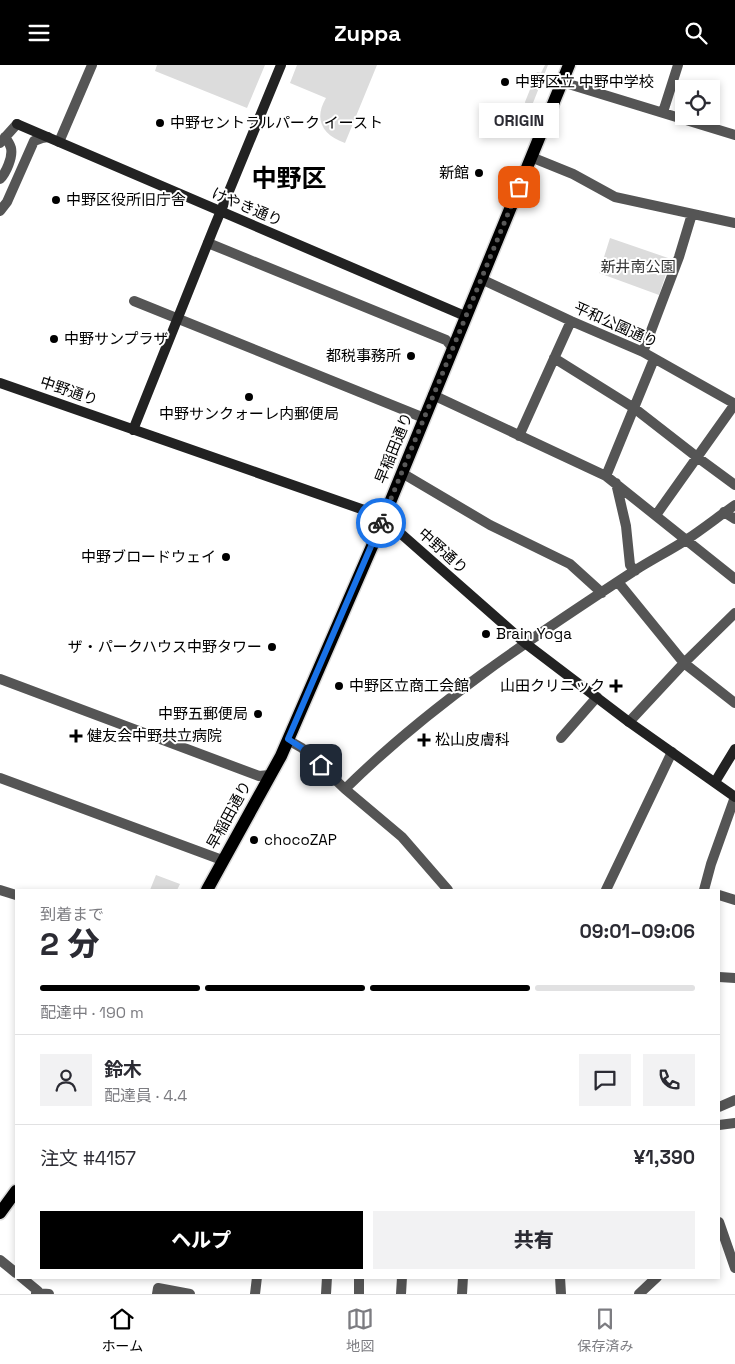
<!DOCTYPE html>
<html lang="ja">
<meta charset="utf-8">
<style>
:root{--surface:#fff;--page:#f2f2f3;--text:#2b2b33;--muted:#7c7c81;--line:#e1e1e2;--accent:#000}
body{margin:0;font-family:"Space Grotesk","Noto Sans JP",sans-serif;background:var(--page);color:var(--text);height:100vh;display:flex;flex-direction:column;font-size:19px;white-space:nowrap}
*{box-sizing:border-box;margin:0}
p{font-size:16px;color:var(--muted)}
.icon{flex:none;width:28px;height:28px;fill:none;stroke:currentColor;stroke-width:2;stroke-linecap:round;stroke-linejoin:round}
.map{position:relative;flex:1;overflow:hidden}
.details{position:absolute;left:15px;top:824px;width:705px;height:390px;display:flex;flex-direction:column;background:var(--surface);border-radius:0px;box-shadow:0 2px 8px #0003}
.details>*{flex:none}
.fabs{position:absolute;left:675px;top:15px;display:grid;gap:10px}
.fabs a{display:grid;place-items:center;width:45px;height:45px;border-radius:0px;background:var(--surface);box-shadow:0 2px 8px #0003;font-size:25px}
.pin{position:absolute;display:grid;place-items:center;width:42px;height:42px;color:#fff;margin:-21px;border-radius:10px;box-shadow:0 2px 8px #0006}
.courier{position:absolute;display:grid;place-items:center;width:50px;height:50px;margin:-25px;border:4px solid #1a73e8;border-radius:50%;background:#fff;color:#222;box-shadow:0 1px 6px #0007}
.bubble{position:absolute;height:35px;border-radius:0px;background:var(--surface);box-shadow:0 2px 8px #0003;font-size:16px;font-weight:800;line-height:35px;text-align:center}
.summary em{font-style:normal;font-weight:800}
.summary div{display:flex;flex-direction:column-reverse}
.summary{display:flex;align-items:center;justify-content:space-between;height:85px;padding:0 25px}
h1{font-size:32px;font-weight:800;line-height:38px}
.bar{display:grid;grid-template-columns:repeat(4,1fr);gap:8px 5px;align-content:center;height:60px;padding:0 25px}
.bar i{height:6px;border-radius:4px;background:var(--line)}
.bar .current{background:var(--accent)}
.bar p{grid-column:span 4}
.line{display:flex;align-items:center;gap:12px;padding:0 25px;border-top:1px solid var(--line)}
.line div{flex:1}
.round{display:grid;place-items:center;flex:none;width:52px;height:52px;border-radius:0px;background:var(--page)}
.primary-button{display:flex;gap:10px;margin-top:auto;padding:10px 25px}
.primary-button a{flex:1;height:58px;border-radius:0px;background:var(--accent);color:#fff;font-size:20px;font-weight:800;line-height:58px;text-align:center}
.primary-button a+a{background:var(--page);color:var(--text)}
header{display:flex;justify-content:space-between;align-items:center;height:65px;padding:0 25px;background:var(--accent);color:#fff;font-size:22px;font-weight:800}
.tab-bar{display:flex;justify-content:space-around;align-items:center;height:70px;border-top:1px solid var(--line);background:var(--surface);font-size:14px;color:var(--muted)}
.tab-bar a{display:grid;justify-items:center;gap:2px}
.tab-bar .current{color:var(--accent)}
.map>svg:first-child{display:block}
</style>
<header><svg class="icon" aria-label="menu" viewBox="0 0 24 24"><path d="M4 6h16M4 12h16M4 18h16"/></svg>Zuppa<svg class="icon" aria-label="search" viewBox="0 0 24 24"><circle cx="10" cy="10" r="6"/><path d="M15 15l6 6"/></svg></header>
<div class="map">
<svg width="735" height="1229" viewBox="0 0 735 1229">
<rect width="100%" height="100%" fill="#fff"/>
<path fill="#dcdcdc" d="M157,0H265L247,43L155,6Z
M297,0H377L345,78C323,70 313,55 326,33L290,18Z
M545,0H548L531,43L526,41L525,37L537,7L541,8Z
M610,173L671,194L659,230L599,208Z
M156,810L180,819L177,825H150Z"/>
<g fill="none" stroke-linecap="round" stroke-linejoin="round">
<g stroke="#dbdbdb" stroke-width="15">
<path id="primary" d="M207,825L281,691L373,479L569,0
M0,1148L16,1126"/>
</g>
<path stroke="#555" stroke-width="10" d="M562,17L735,70
M663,47L678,0
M59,77L92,0
M0,78L17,59
M531,92L573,109L615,132L735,158
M0,114C6,108 13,92 11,83C10,79 7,75 5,72
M0,146L7,137L34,76L42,73L48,72
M208,178L446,275L453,283
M481,214L571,256L643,287L735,339
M134,236L424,353
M643,287L679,192L692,149
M554,293L634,343L697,392L735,420
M433,330L606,411L735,514
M519,371L571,256
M402,408L490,460L570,499L602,528
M606,411L654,294
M616,418L626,461L630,500L635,506
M724,447L735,454
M656,450L735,339
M618,517L684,598L735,638
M0,614L259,711L270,710
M629,657L684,598L735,548
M561,673L597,632
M288,675L302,683L345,724L402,772L448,825
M0,713L222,795
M345,724C431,639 533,572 634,506C651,495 669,486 686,475C703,464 719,451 735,440
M0,825L16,830
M606,825L672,687
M704,825L711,799L735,732
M719,830L735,835
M719,912L735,913
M719,1042L735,1035
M719,1060L735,1058
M719,1157L735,1203
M0,1195L16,1208
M21,1212L38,1226L36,1228L49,1229
M560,1212L561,1229
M157,1229L158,1223L190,1229
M255,1229L257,1212
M326,1229L327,1212
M359,1229V1212
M401,1229L402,1212
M462,1229L463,1212
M639,1229L657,1212"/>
<path stroke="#222" stroke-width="10" d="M17,59L465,251
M0,318L367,446L383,454L399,467L525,578L629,657L735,732
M133,365L213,165L281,0
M715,717L735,684"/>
<use href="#primary" stroke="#000" stroke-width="12"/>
</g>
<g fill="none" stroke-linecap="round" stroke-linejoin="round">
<path stroke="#595959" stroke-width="5" stroke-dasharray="0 9" d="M381,458L519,122"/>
<path stroke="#1a73e8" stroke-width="6" d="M321,700L302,683L288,674L381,458"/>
</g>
<g fill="#000" stroke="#fff" stroke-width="2">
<circle cx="505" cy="17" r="5"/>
<circle cx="160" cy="58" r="5"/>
<circle cx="479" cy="108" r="5"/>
<circle cx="56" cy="135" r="5"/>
<circle cx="54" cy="274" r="5"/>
<circle cx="411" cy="291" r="5"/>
<circle cx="249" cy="332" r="5"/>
<circle cx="226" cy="492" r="5"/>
<circle cx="486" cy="569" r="5"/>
<circle cx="272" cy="582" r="5"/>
<circle cx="339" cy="621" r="5"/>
<path d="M613.5 613.5h5v5h5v5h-5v5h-5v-5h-5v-5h5z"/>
<circle cx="258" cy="649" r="5"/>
<path d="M73.5 663.5h5v5h5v5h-5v5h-5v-5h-5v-5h5z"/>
<path d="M421.5 667.5h5v5h5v5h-5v5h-5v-5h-5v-5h5z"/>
<circle cx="254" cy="775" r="5"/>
</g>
<g text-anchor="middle" stroke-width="4" stroke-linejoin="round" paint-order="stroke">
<g font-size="15" fill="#000" stroke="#fff" text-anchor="start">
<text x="515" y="22">中野区立 中野中学校</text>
<text x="170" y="63">中野セントラルパーク イースト</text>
<text x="469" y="113" text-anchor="end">新館</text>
<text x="66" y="140">中野区役所旧庁舎</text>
<text x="64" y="279">中野サンプラザ</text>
<text x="401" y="296" text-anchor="end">都税事務所</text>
<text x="249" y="354" text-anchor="middle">中野サンクォーレ内郵便局</text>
<text x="216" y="497" text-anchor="end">中野ブロードウェイ</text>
<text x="496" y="574">Brain Yoga</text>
<text x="262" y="587" text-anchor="end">ザ・パークハウス中野タワー</text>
<text x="349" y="626">中野区立商工会館</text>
<text x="605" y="626" text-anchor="end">山田クリニック</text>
<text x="248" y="654" text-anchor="end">中野五郵便局</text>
<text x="87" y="676">健友会中野共立病院</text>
<text x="435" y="680">松山皮膚科</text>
<text x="264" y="780">chocoZAP</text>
</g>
<g font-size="15" fill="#000" stroke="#fff">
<text transform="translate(247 142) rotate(23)" y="5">けやき通り</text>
<text transform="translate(616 260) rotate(24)" y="5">平和公園通り</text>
<text transform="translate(69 326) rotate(19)" y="5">中野通り</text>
<text transform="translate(394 383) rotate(-68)" y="5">早稲田通り</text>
<text transform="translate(443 486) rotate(42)" y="5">中野通り</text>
<text transform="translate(229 750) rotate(-61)" y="5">早稲田通り</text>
</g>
<g font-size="15" fill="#333" stroke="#fff">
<text x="638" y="207">新井南公園</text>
</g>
<g font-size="25" font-weight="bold" fill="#000" stroke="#fff">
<text x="289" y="122">中野区</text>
</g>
</g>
</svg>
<div class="fabs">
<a><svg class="icon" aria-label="locate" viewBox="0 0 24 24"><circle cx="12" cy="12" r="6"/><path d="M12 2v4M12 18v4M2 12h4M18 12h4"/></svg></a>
</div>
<div class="pin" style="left:519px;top:122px;background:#ea580c"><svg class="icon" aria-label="bag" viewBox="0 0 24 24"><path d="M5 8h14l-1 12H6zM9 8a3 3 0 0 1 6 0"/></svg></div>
<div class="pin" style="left:321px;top:700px;background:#1f2937"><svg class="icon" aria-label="home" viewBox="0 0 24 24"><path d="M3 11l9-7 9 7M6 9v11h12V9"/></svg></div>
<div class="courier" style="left:381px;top:458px"><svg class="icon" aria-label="bike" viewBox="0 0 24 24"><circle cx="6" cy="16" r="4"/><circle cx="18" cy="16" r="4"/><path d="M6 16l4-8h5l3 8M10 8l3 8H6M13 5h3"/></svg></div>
<div class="bubble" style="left:479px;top:38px;width:80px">ORIGIN</div>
<section class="details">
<div class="summary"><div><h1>2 分</h1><p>到着まで</p></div><em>09:01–09:06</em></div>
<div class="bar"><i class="current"></i><i class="current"></i><i class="current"></i><i></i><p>配達中 · 190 m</p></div>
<div class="line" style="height:90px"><a class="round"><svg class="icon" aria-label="person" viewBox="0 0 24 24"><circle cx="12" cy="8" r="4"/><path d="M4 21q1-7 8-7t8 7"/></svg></a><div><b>鈴木</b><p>配達員 · 4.4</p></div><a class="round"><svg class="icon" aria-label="chat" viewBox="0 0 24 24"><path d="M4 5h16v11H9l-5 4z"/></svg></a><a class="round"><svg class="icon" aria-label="phone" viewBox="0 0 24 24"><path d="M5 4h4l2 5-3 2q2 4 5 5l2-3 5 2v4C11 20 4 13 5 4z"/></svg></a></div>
<div class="line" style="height:65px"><div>注文 #4157</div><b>¥1,390</b></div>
<div class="primary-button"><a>ヘルプ</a><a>共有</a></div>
</section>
</div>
<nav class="tab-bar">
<a class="current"><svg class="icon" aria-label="home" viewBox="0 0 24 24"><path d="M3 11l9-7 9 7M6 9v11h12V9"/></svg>ホーム</a>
<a><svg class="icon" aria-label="map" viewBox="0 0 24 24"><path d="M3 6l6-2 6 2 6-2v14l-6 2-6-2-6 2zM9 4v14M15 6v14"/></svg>地図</a>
<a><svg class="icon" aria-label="saved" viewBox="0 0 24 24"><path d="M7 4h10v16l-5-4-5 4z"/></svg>保存済み</a>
</nav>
